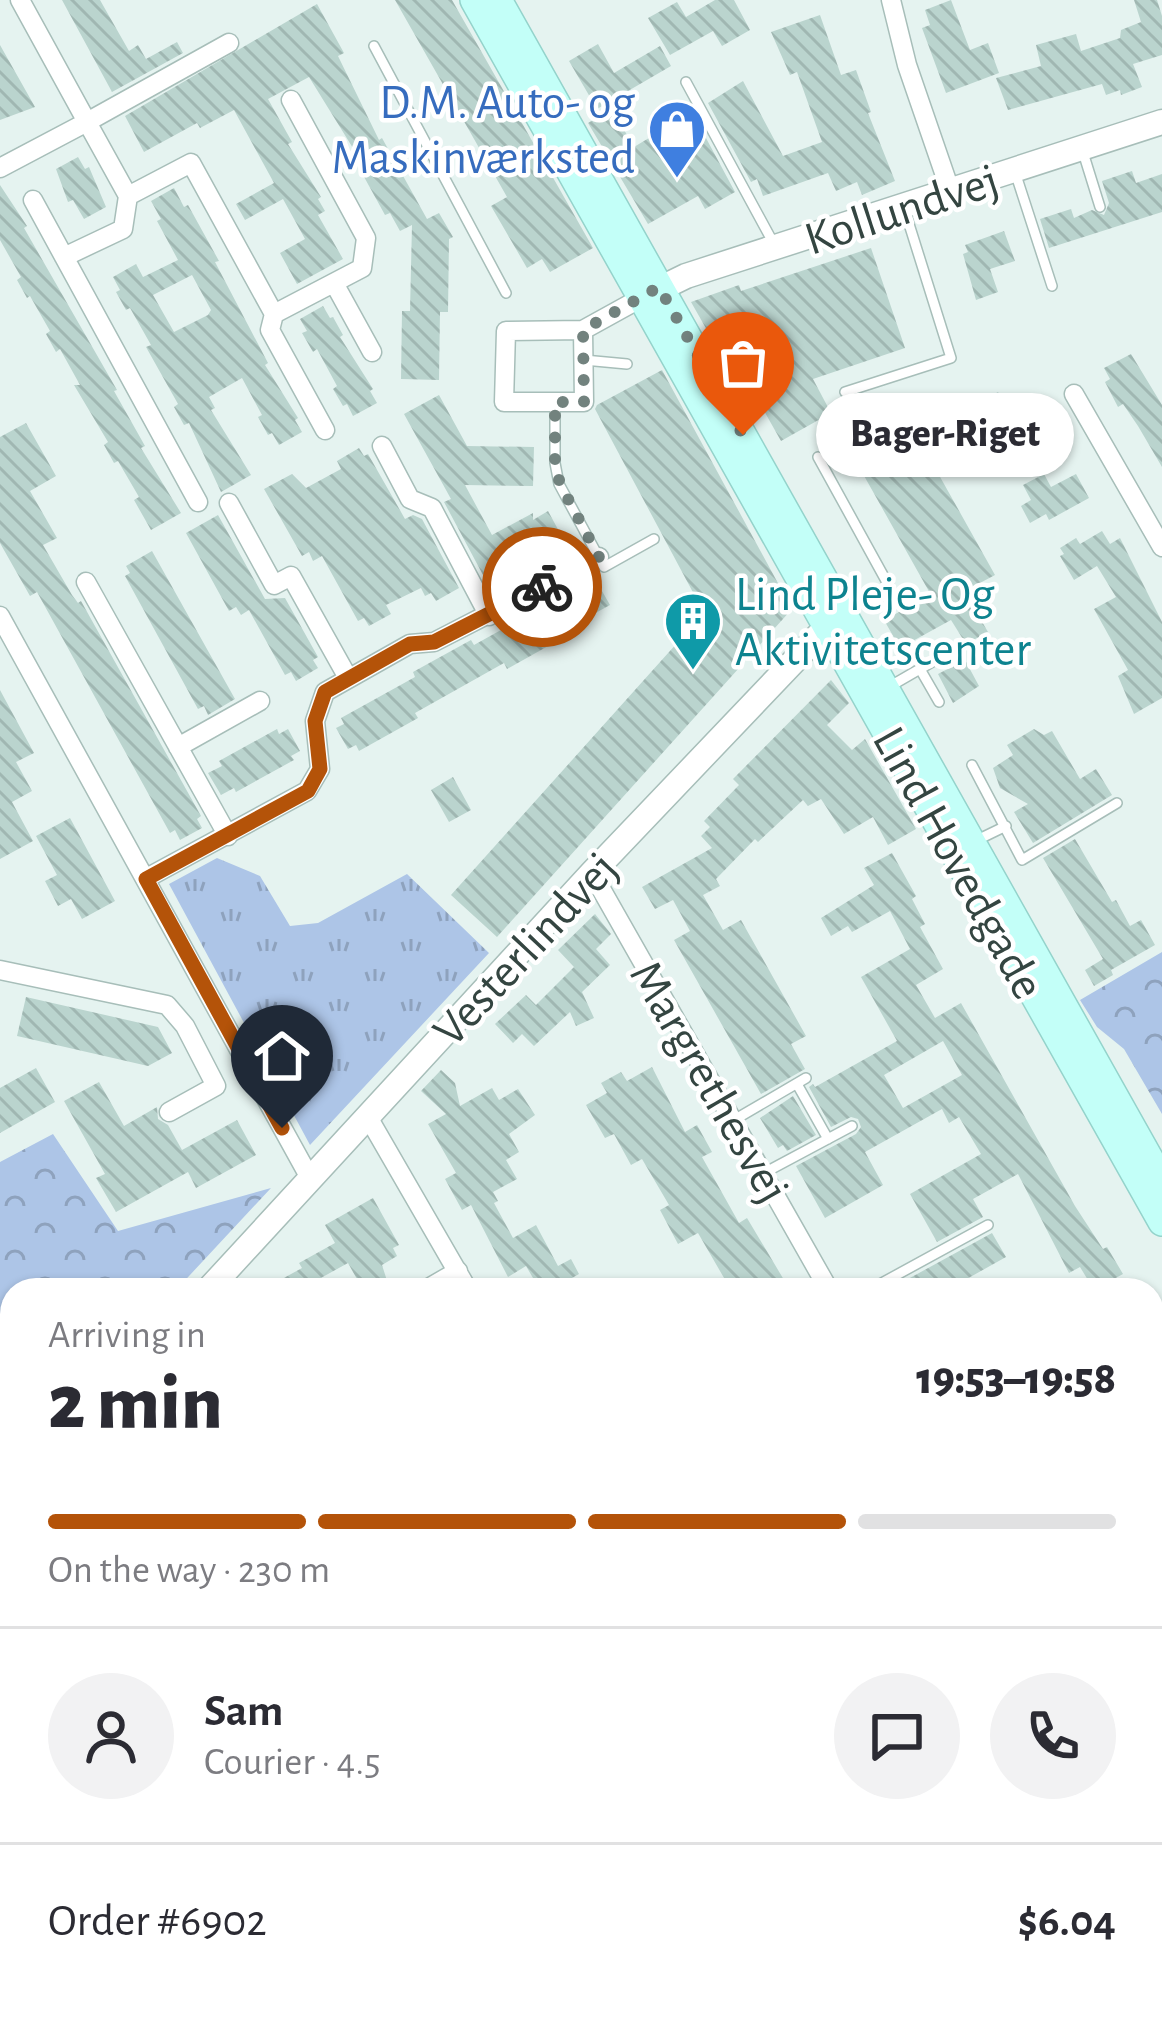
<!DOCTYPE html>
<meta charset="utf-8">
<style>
:root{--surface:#fff;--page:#f2f2f3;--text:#2b2b33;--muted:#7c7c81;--line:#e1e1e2;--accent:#b45309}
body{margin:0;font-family:"Alegreya Sans",sans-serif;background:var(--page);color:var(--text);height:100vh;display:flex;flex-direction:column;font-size:45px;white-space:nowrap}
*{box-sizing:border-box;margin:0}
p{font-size:39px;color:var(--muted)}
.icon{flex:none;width:66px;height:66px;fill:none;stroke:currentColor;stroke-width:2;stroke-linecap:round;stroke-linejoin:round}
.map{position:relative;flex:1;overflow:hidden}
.side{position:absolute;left:0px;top:1278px;width:1164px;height:744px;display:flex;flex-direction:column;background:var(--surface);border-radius:36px 36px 0 0;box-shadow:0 3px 9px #0004}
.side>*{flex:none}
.pin{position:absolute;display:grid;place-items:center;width:102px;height:102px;color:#fff;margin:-123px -51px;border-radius:50% 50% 50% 0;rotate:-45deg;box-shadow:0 0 12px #0007}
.pin .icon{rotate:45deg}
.courier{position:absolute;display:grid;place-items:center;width:120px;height:120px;margin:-60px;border:9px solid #b45309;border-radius:50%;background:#fff;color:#222;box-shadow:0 3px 15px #0007}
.bubble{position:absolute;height:84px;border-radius:42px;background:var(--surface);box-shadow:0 3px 9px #0004;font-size:39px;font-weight:800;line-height:84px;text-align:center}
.summary em{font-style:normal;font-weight:800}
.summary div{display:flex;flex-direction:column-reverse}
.summary{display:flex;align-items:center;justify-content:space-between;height:204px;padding:0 48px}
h1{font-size:78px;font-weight:800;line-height:90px}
.bar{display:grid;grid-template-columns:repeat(4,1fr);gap:18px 12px;align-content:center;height:144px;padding:0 48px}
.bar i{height:15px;border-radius:9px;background:var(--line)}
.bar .current{background:var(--accent)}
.bar p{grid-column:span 4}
.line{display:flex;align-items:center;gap:30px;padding:0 48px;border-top:3px solid var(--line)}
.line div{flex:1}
.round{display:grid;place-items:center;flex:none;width:126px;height:126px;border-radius:63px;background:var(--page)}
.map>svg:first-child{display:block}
</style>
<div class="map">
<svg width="1162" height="2022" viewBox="0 0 1162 2022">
<defs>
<pattern id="grass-tufts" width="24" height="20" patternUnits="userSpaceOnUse" patternTransform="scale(3)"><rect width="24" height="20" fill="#adc5e7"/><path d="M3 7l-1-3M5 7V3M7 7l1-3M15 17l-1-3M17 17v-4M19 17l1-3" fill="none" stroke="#8ea2bd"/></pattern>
<pattern id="park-crowns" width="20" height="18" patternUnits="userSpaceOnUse" patternTransform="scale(3)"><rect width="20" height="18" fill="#adc5e7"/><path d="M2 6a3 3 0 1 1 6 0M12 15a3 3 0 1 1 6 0" fill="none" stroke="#8ea2bd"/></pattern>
<pattern id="building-back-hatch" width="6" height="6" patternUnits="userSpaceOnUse" patternTransform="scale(3)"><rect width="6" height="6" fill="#bad4ce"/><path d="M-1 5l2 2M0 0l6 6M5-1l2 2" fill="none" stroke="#a0b7b2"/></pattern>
</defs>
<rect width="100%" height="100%" fill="#e5f3f0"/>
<path fill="url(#grass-tufts)" d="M217,858L260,876L290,926L318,923L407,874L489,953L310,1145L169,884Z"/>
<path fill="url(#park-crowns)" d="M1162,952V1114L1124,1049L1097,1027L1080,1000Z
M53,1134L118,1231L271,1188L176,1290H12V1452L0,1463V1162Z"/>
<path fill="url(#building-back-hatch)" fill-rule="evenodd" d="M62,0H100L129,51L138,45L146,59L177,42L183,53L112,92Z
M395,0H452L593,248L550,272L542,259L527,268L491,206L507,197Z
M715,0H734L750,30L722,46L713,31L670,55L648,18L677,2L686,17Z
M951,0L970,50L988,43L999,73L946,93L922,28L930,25L925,10Z
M1134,0H1157L1162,16V55L1133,64L1142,87L1121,95L1120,90L1106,95L1102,84L1008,110L996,78L1041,66L1036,45L1076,34L1081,51L1120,38L1121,30L1141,22Z
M317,4L344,53L338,56L379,140L382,138L427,219L439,213L453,237L449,239L448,312H440L439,380L401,379L402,311H410L412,225L400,231L390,213L385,215L352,155L356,153L309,77L268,99L292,142L288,144L321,197L318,199L325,211L318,215L343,259L297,284L280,253L305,239L283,199L245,220L236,204L274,183L234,110L200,128L197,123L144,152L125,116Z
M820,15L841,75L856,70L871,112L868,113L895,181L862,195L857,182L836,191L828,173L763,196L757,179L751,182L708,103L743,81L783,156L822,142L797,72L790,75L771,32Z
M598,44L614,73L660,46L671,66L597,109L569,61Z
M0,45L35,107L0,120Z
M612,109L634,147L692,112L735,192L705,209L698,196L648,224L588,123Z
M78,157L85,169L89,167L106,207L84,219L73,200L68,202L56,169Z
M1132,171L1136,183L1162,174V212L1049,248L1040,219L1071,209L1074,218L1092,210L1104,215L1109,203L1102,181Z
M0,185L27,226L24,228L117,390L114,391L145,446L141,448L181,513L151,530L134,500L139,497L118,461L114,463L104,445L108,442L74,385H80L60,349L56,352L46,334L50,331L30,296L27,298L17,280L21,277L0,240Z
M174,188L184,207L188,205L219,261L215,262L268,363L265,365L298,418L295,420L302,432L279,445L272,433L268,435L258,417L262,415L242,378L209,397L215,408L211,410L251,475L221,492L189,423L184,425L174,407L178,404L146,347L151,345L130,308L126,310L116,292L120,290L113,277L136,264L143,277L178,260L157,221L161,219L151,201ZM192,275L211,310L208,315L174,332L153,295Z
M1004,231L1015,261L990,269L998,292L976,300L963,254L968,252L965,245Z
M871,248L905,348L813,379L831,413L781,441L754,393L764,387L743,349L724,360L691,302L739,285L741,291Z
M323,306L330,318L333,317L343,335L340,337L373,389L370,391L377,403L353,416L347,404L343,406L333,389L337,386L317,349L313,352L302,333L307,331L300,319Z
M1131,354L1162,405V467L1138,426L1123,404L1118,407L1105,382L1110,379L1104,368Z
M662,370L792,609L497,937L451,895L704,613L595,409L597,405Z
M998,392L1004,402L1020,393L1031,414L1025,417L1036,435L1014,447L1004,430L979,444L969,425L925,450L995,575L978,584L987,601L974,608L988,632L966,644L951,620L900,648L884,620L931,595L849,449L907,417L912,427L961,400L966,410Z
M439,395L467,446L534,447L533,486L465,485L492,535L533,513V520L548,511L560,533L553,537L555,541L496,573L493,569L483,575L444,502L451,499L404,414Z
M26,423L56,476L30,491L57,538L43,545L72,595L78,603L81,601L201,816L197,819L202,828L180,840L175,830L170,833L37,592L30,596L0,543V437Z
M359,448L364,456L368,454L405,519L413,515L422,519L459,588L436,601L431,593L425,596L421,588L386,605L391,614L369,626L364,618L358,621L322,556L313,561L309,552L302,556L264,489L292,474L306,488L341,469L337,461Z
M1044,474L1051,487L1076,474L1089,498L1049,520L1046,514L1030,523L1021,506L1031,500L1023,485Z
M218,515L265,599L285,598L318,657L313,660L318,668L296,681L291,672L285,675L249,610L241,615L236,607L229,611L186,533Z
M1102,531L1110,544L1120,538L1162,622V698L1134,714L1118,676L1128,670L1094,609L1116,597L1097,566L1074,580L1060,556L1064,554L1060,548L1076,538L1080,544Z
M152,551L235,699L208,715L204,706L198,709L125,576L130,573L126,566Z
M598,584L610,605L563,631L566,636L507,669L504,663L415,713L418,718L359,751L356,745L348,749L336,728L344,724L341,718L415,677L413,672L471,640L474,645L548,604L551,610Z
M965,660L979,686L953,703L938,674Z
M831,680L849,703L827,725L852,750L865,739L916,829L888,845L873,817L844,834L821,799L808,806L803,800L758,842L755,839L716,879L720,886L703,895L723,930L741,920L806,1036L791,1044L805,1069L761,1094L674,940L690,931L673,900L655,909L642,887L712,848L701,836L710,827L704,821L739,785L733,779Z
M0,690L34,753L16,762L32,791L12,802L33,841L0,859Z
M277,729L279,734L288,729L300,751L291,756L294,760L236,792L234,788L221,795L208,773L222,766L219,761Z
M1034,729L1044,735L1052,731L1080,779L1096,769L1112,795L1033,843L1014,812L1028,804L1000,788L993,768L1013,755L1007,745Z
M453,777L471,810L449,822L431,790Z
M70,818L115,901L82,919L71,899L58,906L45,881L57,875L36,836Z
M1075,839L1112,902L1116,900L1130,926L1141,920L1155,945L1111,970L1113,975L1094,986L1085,970L1103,959L1043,858Z
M892,853L916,896L912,899L925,924L920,927L943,969L916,985L935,1018L961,1003L1075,1206L1103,1249L1107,1247L1123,1274L1094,1290L1080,1267L1069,1273L1018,1174L973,1199L983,1217L937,1242L910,1194L981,1154L959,1117L949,1123L942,1109L865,1152L883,1185L825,1218L796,1166L856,1134L861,1127L858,1119L851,1117L831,1127L809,1087L813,1084L815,1087L897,1041L861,977L910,949L890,911L852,932L848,926L831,936L821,918L874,885L864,868ZM943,1041L962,1075L903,1108L884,1075Z
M595,914L611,934L596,949L610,965L582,992L594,1018L576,1026L570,1012L534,1046L522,1034L513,1043L495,1024L526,995L536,1005L574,967L558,950Z
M26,997L158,1027L172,1053L148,1066L17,1036Z
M652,1067L685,1132L697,1125L712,1152L702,1157L739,1223L747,1218L790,1290H731L698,1233L678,1244L660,1210L669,1205L642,1159L631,1165L614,1134L605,1138L586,1105L607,1093L601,1083L621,1072L627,1081Z
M36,1068L55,1102L0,1133V1088Z
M441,1070L455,1083L460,1106L492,1088L499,1100L518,1089L535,1115L509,1134L519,1152L506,1160L517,1179L493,1192L498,1201L494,1203L513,1238L536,1225L558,1266L571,1259L579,1274L551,1290H540L526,1266L508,1277L471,1205L462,1210L445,1179L456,1173L428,1124L446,1114L421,1091Z
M99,1082L124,1126L157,1107L158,1119L168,1125L182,1150L237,1120L256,1155L196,1188L188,1172L116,1212L96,1178L105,1174L64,1101Z
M793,1096L816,1135L787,1151L783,1145L778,1148L760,1118Z
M373,1198L399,1245L393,1248L397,1256L382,1265L390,1290H363L348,1263L299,1290H262L302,1268L299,1263L335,1243L325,1225Z
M992,1233L1006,1257L947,1290H888Z"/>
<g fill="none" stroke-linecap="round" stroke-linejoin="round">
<g stroke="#a7beb9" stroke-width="12">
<path id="service" d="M374,46L506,293
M686,82L775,246
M1082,149L1100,207
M1015,172L1052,286
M584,360L627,364
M845,392L951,358L904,208
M555,402V463L559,484L604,567L654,539
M818,457L889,586L844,611
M920,669L939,702
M887,688L958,647
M972,765L1022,860L1117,803
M973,842L1006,826
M797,1084L828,1139
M734,1120L806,1078
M764,1173L852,1126
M869,1290L988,1225
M0,1939L12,1932"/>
</g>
<g stroke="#a7beb9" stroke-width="21">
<path id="minor" d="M891,0L907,65L950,190
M229,43L87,122L128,196L191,163L274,314L270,330L325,430
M0,168L87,122L20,0
M33,200L198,502
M64,257L123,229L128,196
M334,283L372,352
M274,314L362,268L366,238L291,100
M583,330L584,402H504L506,331L583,330L641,298
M1074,394L1162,547
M382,446L410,499L432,508L489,616
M229,503L274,585L291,576L347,676
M86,582L228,836
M0,616L311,1180
M178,747L260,701
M592,873L829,1290
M145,879L307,791L320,769L315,721L325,692L410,644L434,642L599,557
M0,970L167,1005L185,1026L216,1086L169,1112
M368,1117L468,1290
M425,1290L458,1271
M1152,1526L1162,1544
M1152,1609L1162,1604
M0,1767L12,1789
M135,2010L142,2022
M496,2010L502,2022
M685,2010L692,2022
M1040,2010L1047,2022"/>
</g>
<g stroke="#a7beb9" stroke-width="27">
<path id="tertiary" d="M643,297L686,276L1162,122
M208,1290L592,873L837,616
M0,1495L12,1486"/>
</g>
<g stroke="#94d3cb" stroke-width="30">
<path id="secondary" d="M474,0L1162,1222
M498,0L1162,1181"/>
</g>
<use href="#service" stroke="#fff" stroke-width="9"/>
<use href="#minor" stroke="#fff" stroke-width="18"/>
<use href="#tertiary" stroke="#fff" stroke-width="24"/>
<use href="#secondary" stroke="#c3fff8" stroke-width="27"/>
</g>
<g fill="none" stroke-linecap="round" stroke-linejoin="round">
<path stroke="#72827e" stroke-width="12" stroke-dasharray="0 21.6" d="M542,587L599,557L560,484L555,464V402H584L583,330L659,287L743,435"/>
<path stroke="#b45309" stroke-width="15" d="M282,1128L146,879L308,791L320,769L315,721L325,692L410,644L434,642L542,587"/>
</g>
<defs>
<g id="shop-pin" transform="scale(3)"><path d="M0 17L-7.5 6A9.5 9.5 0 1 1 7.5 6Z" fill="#3f7fe0" stroke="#fff"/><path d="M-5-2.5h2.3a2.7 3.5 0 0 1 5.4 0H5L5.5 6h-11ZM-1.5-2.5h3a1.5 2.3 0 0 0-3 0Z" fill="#fff"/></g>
<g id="building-pin" transform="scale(3)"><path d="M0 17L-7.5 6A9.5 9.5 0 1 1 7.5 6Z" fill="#0f9aa8" stroke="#fff"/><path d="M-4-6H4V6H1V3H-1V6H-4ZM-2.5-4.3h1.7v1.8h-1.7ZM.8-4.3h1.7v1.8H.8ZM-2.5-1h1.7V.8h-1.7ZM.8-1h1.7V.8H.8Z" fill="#fff"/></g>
</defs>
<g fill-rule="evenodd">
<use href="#shop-pin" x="677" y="129"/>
<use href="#building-pin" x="693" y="621"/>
</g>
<g text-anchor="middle" stroke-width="9" stroke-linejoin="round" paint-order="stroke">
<g font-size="48" fill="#366cbe" stroke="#fff" text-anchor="end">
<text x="635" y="118">D.M. Auto- og<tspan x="635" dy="55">Maskinværksted</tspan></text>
</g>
<g font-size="48" fill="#344541" stroke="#fff">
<text transform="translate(901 208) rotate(-18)" y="17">Kollundvej</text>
<text transform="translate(960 862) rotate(61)" y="17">Lind Hovedgade</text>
<text transform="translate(524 948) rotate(-47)" y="17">Vesterlindvej</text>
<text transform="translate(711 1081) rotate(60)" y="17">Margrethesvej</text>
</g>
<g font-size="48" fill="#0d838f" stroke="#fff" text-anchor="start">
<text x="735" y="610">Lind Pleje- Og<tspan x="735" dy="55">Aktivitetscenter</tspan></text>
</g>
</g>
</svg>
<div class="pin" style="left:743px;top:435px;background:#ea580c"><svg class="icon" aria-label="bag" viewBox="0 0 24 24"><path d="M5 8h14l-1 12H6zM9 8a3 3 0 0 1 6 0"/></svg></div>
<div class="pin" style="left:282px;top:1128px;background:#1f2937"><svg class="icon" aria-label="home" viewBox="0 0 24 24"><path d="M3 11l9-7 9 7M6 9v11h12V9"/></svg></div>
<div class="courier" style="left:542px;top:587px"><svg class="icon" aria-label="bike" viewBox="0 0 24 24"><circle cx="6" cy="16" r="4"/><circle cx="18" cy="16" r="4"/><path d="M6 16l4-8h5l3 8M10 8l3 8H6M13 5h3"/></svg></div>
<div class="bubble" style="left:816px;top:393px;width:258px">Bager-Riget</div>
<section class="side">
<div class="summary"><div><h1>2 min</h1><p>Arriving in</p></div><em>19:53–19:58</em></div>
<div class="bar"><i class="current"></i><i class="current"></i><i class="current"></i><i></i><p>On the way · 230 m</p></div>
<div class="line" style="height:216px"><a class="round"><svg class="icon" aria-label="person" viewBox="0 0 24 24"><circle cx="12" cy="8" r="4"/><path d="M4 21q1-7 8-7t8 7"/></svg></a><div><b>Sam</b><p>Courier · 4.5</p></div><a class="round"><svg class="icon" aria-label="chat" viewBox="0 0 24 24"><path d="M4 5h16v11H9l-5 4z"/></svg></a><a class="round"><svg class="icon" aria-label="phone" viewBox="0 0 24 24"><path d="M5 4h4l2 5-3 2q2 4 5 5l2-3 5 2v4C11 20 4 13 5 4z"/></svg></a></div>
<div class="line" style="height:156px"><div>Order #6902</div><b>$6.04</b></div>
</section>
</div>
